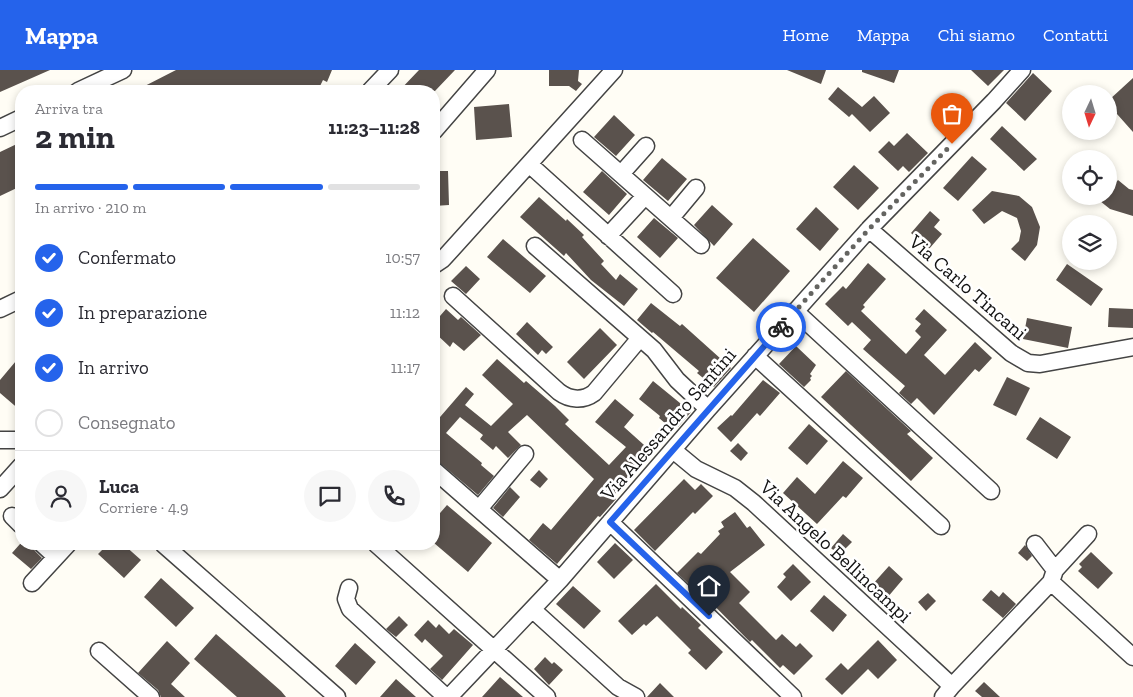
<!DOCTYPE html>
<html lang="it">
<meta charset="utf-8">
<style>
:root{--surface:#fff;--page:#f7f7f7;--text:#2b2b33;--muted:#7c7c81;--line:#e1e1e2;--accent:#2563eb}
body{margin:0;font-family:"Zilla Slab",serif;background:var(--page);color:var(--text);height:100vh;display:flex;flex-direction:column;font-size:19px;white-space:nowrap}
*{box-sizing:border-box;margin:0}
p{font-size:16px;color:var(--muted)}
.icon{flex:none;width:28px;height:28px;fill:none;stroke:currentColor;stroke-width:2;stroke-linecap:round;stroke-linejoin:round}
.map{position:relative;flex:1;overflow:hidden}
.sheet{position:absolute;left:15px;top:15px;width:425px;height:465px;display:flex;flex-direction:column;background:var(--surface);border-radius:20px;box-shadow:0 2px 8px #0003}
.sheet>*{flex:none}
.needle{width:32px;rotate:184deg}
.buttons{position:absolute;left:1062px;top:15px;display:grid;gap:10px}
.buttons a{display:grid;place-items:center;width:55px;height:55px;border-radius:50%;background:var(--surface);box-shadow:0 2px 8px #0003;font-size:25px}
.pin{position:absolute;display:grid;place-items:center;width:42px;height:42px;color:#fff;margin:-51px -21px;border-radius:50% 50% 50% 0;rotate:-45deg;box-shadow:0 0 5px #0007}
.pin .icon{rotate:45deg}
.courier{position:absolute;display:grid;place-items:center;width:50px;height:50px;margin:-25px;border:4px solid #2563eb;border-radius:50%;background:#fff;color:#222;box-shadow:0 1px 6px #0007}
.headline em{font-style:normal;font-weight:800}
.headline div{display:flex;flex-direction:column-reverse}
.headline{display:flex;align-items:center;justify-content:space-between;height:85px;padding:0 20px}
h1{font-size:32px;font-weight:800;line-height:38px}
.bar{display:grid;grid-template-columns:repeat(4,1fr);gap:8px 5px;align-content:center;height:60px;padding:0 20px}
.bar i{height:6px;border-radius:4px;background:var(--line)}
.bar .selected{background:var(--accent)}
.bar p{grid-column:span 4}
.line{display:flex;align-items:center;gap:12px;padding:0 20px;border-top:1px solid var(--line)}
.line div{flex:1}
.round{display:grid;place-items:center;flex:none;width:52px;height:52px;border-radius:26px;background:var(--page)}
ol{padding:0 20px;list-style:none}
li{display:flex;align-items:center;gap:15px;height:55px}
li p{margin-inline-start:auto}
li .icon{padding:5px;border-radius:50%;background:var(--accent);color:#fff;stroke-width:4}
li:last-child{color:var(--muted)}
li i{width:28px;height:28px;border:2px solid var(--line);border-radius:50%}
header{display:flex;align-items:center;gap:30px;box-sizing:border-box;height:70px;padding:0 25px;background:var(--accent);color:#fff}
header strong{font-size:24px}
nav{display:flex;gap:28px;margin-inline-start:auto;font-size:18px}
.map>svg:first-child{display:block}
</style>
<header>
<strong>Mappa</strong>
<nav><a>Home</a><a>Mappa</a><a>Chi siamo</a><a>Contatti</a></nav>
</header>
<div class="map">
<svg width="1133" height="627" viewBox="0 0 1133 627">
<rect width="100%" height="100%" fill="#fffdf5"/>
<path fill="#5a524d" d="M0,0H50L0,22Z
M176,0H332L327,12L323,10L318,20L314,18L313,21H135Z
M419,0H455L435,21H399Z
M549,0H579L578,11L582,14L576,21L569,16H549Z
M787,0H826L821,14Z
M862,0H899L894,13L862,2Z
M971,0H1004L988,16Z
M1033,3L1052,21L1025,51L1006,33Z
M1133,8V62L1109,35V30Z
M838,17L862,37L874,26L890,43L870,62L852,44L849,47L828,29Z
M509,34L512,67L476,70L474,37Z
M614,45L635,65L616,86L594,67Z
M1002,56L1037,89L1024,101L990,69Z
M907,63L928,83L909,102L903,96L898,101L878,82L889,71L894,76Z
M21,72V116L0,126V82Z
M972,86L987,99L958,131L943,118Z
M662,88L687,109L668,131L643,110Z
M854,95L879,118L858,140L833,117Z
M434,101H448L449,135L434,136Z
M602,101L627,124L609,145L583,122Z
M1118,110L1129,119L1133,120V146L1110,139L1100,131L1104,126H1109V121Z
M992,121L1019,126L1032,137L1040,157L1037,175L1025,191L1011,179L1019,171L1021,161L1017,148L1002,141L984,154L972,140Z
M539,127L566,151L567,149L584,165L582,167L604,191L601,194L616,210L620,204L638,219L624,236L591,210L566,183L564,186L520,147Z
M712,135L733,154L714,176L694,155Z
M816,137L839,159L820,181L796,159Z
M930,141L940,150L934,157L942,164L929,179L911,163Z
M654,148L678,168L660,188L637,167Z
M753,168L790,201L754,242L716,208Z
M503,169L546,206L530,223L487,187Z
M868,193L886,209L863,235L865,237L861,241L906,284L921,267L915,261L921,254L915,249L924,239L947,260L924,285L945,305L975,272L992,288L979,302L975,299L934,345L917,328L911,334L899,323L905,316L863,279L871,270L852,252L848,256L825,234L843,216L846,219Z
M1067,194L1103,219L1091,236L1056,210Z
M466,196L480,209L466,224L451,211Z
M651,233L680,256L682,254L731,298L714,317L697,303L699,301L653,262L652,263L637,250Z
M1109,238L1133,239V258L1108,257Z
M446,239L458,250L461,247L481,265L464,281L453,272L450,277L434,262V253Z
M1027,248L1072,257L1068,278L1023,269Z
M527,252L553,277L546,284L542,280L538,285L516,264Z
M600,258L617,275L584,309L567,292Z
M796,276L816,295L810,304L812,306L810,308L811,310L804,317L779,294Z
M21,285V341L0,323V310Z
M497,289L524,313L526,311L555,336L569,350L565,354L609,395L626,377L595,352L615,329L634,345L624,357L653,383L613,426L616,429L600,447L598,446L557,494L529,470L543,453L551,460L594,409L527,345L508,362L521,375L508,388L496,376L493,380L480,369L483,365L460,347L446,363L482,393L481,395L494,406L478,425L434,388V354L466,317L474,324L465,335L491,356L513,334L482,305Z
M846,301L911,361L907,364L933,388L911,411L821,327Z
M1007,307L1030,318L1016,346L993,335Z
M763,310L780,323L760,346L757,343L731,372L717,358L731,345L732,346Z
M653,311L691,342L678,357L677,356L673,360L659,348L660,346L639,329Z
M1040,347L1071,367L1057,389L1026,369Z
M809,354L828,371L807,395L788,378Z
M738,373L748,383L741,391L730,381Z
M843,391L863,408L846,428L843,426L817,454L783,423L797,407L815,424Z
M539,400L548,409L540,418L530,410Z
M684,409L695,420L701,414L713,426L695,444L693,442L655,481L634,460Z
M510,417L520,427L503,447L493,438Z
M447,435L492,473L468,502L434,473V450Z
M735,442L747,458L750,456L765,475L730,502L750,522L739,533L776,570L782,564L796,577L800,573L813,586L794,605L783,595L780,598L752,570L750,572L695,516L693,518L677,503L698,482L701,484L720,464L718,461L724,457L721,452Z
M843,464L852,472L839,485L831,478Z
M615,473L633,490L614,509L597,492Z
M20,474H32L35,481L42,488L31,499L12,483Z
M108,474H123L141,490L124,508L98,484Z
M1025,475L1032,486L1027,491L1018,483Z
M1091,482L1113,503L1098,519L1078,501L1082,497L1079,494Z
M793,494L811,512L791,531L777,517L786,507L783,504Z
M889,496L903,509L887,528L872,515Z
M161,508L194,538L176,557L144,527Z
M656,514L681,539L682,537L701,555L698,558L723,582L706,600L688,583L691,580L657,546L646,556L644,554L632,565L618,551Z
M573,516L601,541L584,559L556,534Z
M991,520L999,527L1003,522L1016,534L1003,548L982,530Z
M928,523L936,531L926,541L918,532Z
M824,525L847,545L833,562L810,541Z
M399,546L408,555L396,567L386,559Z
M428,550L436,558L439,554L449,564L454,559L473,575L442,610L430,599L443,586L425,569L422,573L414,565Z
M216,564L281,621L286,627H237L194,589Z
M878,570L897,590L878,609L868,599L842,625L825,609L841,593L848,600Z
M167,571L190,593L171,614L185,627H161L158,620L138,603Z
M355,573L376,592L356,615L335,596Z
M545,587L552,594L554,592L563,600L549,615L534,599Z
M500,607L523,627H482Z
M396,609L416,627H380Z
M984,612L1000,627H982L975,621Z
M660,613L674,627H647Z"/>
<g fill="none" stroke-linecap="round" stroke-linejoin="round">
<g stroke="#444" stroke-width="19">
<path id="minor" d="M78,21L123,0
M370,21L390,0
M0,58L21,48
M434,61L487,0
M582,70L701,175
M529,94L673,224
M621,104L646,76
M671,148L696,118
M869,159L1011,283L1028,293L1040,294L1133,277
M608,166L645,126
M535,176L654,280L677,310L708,339
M434,195L443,189L614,0
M453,226L559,322C570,330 583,331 594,323L640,268
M0,239L21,229
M795,241L991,421
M755,286L941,456
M0,370H21
M673,380L696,399L735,418L754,433L952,616L943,627
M434,400L560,510
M0,419L21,396
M479,439L525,384
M12,446L21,455
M610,452L793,627
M42,474L56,487
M163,474L337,627
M376,474L547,627
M1035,474L1055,500
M1051,512L1055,500L1088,464
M32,513L68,474
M349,518L346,529L350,539L446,627
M533,540L618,617L636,627
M99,581L151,627
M952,616L1051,512L1133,587
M449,627L560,510L708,339L869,159L994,31L1022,0"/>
</g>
<use href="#minor" stroke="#fff" stroke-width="16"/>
</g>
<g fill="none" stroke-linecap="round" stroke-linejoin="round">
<path stroke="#646461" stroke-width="5" stroke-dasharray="0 9" d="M781,257L869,159L952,74"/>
<path stroke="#2563eb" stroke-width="6" d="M709,546L610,452L781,257"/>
</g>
<g text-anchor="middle" stroke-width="5" stroke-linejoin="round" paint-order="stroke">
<g font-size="20" fill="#111" stroke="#fff">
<text transform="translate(968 217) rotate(41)" y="7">Via Carlo Tincani</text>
<text transform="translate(668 354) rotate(-49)" y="7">Via Alessandro Santini</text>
<text transform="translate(836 481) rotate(43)" y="7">Via Angelo Bellincampi</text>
</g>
</g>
</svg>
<div class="buttons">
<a><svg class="needle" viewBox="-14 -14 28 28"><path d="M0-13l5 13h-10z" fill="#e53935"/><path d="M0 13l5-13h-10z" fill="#7c7c81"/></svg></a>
<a><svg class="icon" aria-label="locate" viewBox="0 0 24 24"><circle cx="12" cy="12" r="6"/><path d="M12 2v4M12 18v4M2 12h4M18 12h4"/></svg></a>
<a><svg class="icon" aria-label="layers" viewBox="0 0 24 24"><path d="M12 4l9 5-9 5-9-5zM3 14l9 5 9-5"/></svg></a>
</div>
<div class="pin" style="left:952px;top:74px;background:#ea580c"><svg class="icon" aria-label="bag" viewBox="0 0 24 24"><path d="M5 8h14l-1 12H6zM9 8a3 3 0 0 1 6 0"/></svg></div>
<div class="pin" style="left:709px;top:546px;background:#1f2937"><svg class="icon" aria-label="home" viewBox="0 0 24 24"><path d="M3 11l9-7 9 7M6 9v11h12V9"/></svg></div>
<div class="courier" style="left:781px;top:257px"><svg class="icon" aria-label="bike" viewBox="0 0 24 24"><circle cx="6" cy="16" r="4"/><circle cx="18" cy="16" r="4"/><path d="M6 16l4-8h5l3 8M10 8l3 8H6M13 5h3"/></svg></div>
<section class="sheet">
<div class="headline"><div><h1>2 min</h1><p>Arriva tra</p></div><em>11:23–11:28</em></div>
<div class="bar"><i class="selected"></i><i class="selected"></i><i class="selected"></i><i></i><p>In arrivo · 210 m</p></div>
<ol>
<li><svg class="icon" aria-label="check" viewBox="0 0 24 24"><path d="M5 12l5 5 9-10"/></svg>Confermato<p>10:57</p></li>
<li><svg class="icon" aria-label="check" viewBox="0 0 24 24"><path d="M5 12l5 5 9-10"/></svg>In preparazione<p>11:12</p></li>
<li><svg class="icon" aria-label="check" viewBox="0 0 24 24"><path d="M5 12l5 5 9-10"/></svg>In arrivo<p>11:17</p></li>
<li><i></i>Consegnato</li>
</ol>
<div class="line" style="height:90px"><a class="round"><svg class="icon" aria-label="person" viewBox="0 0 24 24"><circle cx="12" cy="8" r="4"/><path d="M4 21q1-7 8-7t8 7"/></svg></a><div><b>Luca</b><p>Corriere · 4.9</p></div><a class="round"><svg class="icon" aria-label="chat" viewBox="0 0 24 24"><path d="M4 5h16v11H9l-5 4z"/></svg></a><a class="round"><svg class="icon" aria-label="phone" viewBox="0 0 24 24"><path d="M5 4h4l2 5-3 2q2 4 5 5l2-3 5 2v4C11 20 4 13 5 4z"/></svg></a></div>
</section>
</div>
